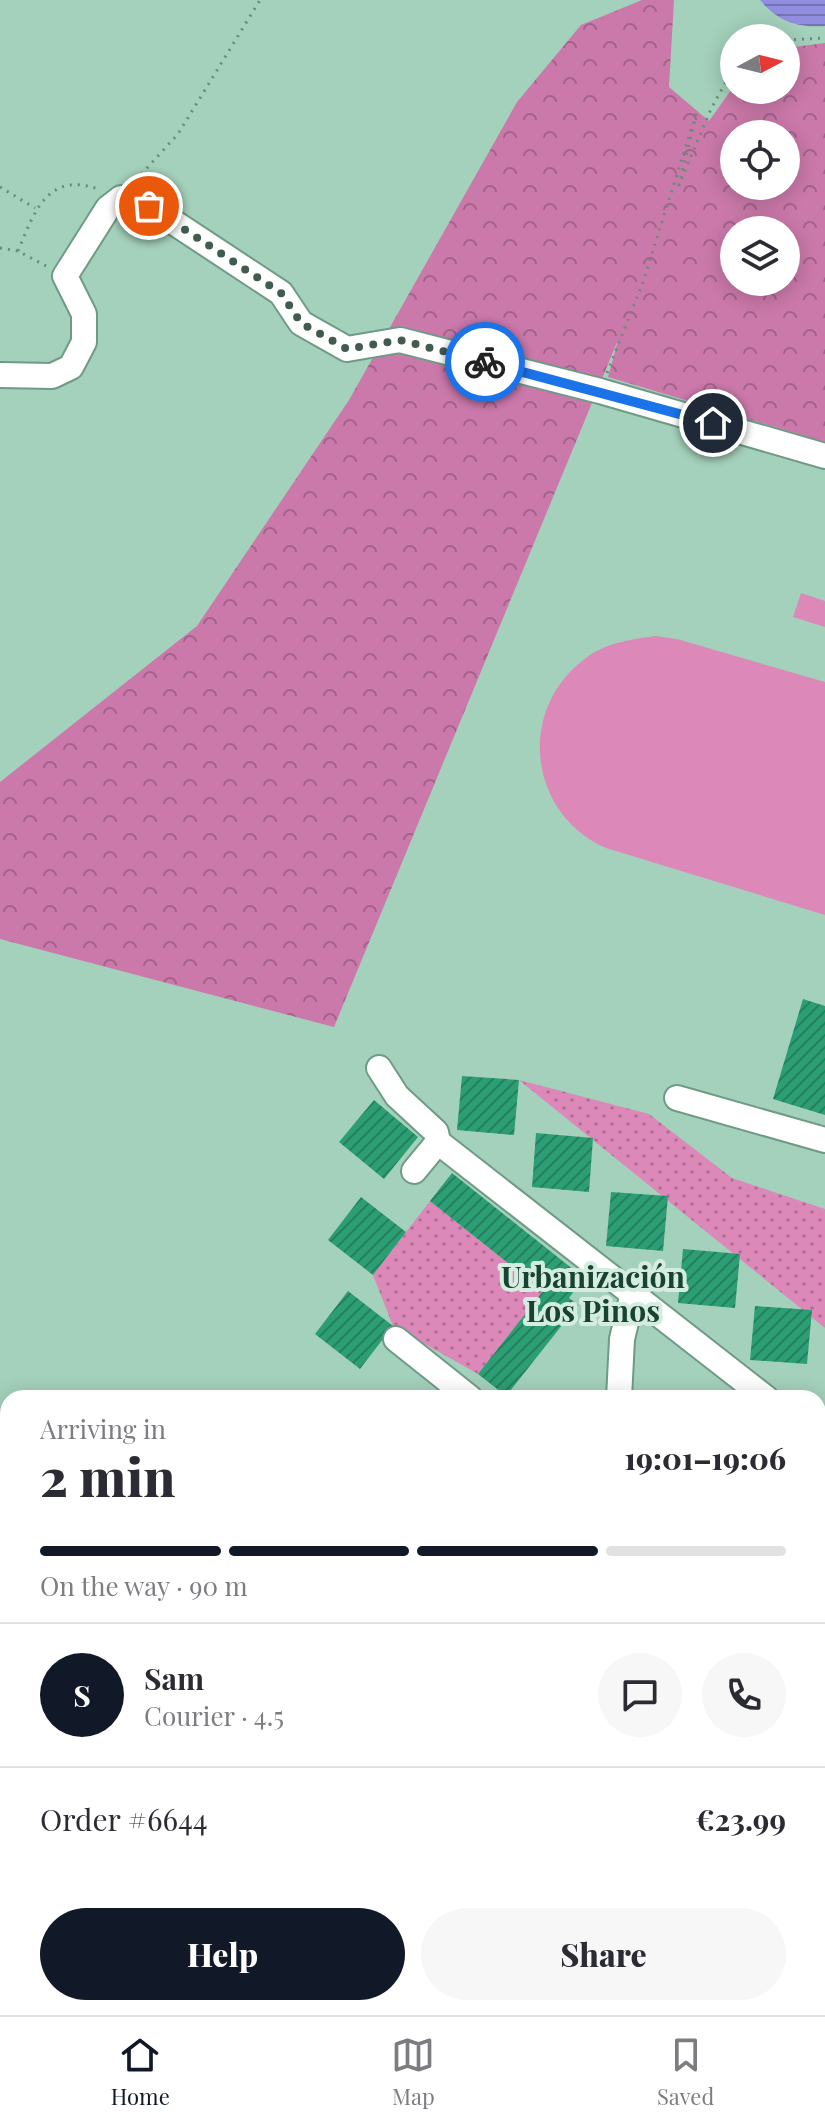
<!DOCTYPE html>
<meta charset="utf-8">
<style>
:root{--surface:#fff;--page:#f7f7f7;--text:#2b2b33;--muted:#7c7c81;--line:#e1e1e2;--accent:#111827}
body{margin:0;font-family:"Playfair Display",serif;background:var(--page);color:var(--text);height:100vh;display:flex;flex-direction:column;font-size:30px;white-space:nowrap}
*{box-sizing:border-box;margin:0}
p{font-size:26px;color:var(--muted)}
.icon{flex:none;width:44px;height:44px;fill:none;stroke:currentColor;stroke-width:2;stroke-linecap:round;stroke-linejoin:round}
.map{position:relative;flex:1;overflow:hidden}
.drawer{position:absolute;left:0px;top:1390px;width:826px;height:626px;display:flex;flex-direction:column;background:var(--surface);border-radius:24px 24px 0 0;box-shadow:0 4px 20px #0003}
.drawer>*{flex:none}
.needle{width:52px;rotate:83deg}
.tools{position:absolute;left:720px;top:24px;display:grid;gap:16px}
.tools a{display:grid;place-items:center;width:80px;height:80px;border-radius:50%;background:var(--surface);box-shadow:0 4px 20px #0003;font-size:40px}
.pin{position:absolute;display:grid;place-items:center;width:68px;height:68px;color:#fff;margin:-34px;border:4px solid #fff;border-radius:50%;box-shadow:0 2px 8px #0007}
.courier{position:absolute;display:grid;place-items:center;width:80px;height:80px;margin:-40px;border:6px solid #1a73e8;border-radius:50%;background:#fff;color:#222;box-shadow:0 2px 10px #0007}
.head em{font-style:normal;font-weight:800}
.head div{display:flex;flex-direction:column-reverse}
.head{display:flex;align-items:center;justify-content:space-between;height:136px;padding:0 40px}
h1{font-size:52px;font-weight:800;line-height:60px}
.bar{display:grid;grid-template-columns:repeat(4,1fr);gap:12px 8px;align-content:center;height:96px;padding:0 40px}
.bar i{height:10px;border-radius:6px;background:var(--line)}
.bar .on{background:var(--accent)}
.bar p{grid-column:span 4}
.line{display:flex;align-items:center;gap:20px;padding:0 40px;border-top:2px solid var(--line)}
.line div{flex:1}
.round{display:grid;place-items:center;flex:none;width:84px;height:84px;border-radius:42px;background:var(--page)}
.cta{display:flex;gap:16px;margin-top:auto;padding:16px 40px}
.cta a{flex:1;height:92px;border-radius:48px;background:var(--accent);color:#fff;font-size:32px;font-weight:800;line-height:92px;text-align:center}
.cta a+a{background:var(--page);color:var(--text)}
.tabs{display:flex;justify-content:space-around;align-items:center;height:112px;border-top:2px solid var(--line);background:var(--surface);font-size:22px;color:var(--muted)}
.tabs a{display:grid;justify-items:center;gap:4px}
.tabs .on{color:var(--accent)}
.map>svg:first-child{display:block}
</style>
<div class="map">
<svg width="825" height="2015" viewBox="0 0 825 2015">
<defs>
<pattern id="forest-crowns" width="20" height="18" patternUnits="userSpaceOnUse" patternTransform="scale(2)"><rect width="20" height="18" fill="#cb79aa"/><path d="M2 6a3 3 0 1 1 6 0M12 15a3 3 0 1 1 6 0" fill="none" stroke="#a36289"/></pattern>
<pattern id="park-dots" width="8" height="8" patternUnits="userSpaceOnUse" patternTransform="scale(2)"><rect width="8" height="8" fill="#dc89ba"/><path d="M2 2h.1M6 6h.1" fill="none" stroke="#b16f96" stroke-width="1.8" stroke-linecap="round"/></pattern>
<pattern id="water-rules" width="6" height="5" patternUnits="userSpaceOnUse" patternTransform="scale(2)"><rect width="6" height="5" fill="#918ee0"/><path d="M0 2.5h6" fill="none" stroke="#7573b4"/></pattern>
<pattern id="building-hatch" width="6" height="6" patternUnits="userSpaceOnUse" patternTransform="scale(2)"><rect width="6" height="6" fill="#2c9e74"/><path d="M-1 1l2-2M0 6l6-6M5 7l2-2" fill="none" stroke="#24805e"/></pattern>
</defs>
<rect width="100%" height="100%" fill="#a4d1bb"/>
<path fill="#dc89ba" d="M801,593L825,601V627L793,617Z
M656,636L677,639L825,682V915L606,848C528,814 516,709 586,658C605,643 632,639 656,636Z"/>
<path fill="url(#forest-crowns)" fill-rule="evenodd" d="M642,0H674L669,87L709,121L734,86V90H786V48L825,43V442L608,377L618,340L334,1027L0,939V782L197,626L349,400L517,102L581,25ZM734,134H786V186H734ZM734,230H786V282H734Z"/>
<path fill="url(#park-dots)" d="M519,1080L649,1114L732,1178L825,1209V1328Z
M430,1201L543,1291L478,1374L393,1326L373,1275Z
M68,2008H190L189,2015H62Z"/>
<path fill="url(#water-rules)" d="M760,0H825V26C797,28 778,22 760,0Z"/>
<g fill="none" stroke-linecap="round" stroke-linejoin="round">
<path stroke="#918ee0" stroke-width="18" d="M818,1775L825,1776"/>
</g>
<path fill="url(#building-hatch)" d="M803,999L825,1006V1115L773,1099Z
M462,1076L519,1080L514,1135L457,1130Z
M374,1100L418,1137L384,1179L339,1142Z
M536,1133L593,1138L589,1192L532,1187Z
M452,1173L584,1278L569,1298L578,1305L506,1396L478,1374L543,1291L430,1201Z
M611,1192L668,1196L663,1251L606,1246Z
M361,1197L406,1232L373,1275L328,1240Z
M683,1249L740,1254L735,1308L678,1303Z
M348,1291L393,1326L360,1369L315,1334Z
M755,1306L812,1310L807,1364L750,1360Z"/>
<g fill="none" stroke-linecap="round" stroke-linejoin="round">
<g stroke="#6f9b86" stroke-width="28">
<path id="minor" d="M0,375L52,376L71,367L84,342V314L65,276L108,208L121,198L149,206L281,293L301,323L347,349L400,340L600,391L825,456
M379,1068L397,1096L436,1132L438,1142
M677,1098L825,1140
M414,1171L438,1142L766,1398
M396,1339L470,1398
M619,1398L622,1339L633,1293
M818,1421H825
M27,2015L34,2008
M200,2015L202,2008"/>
</g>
<g stroke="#6f9b86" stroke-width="40">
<path id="highway" d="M0,1464H8
M818,1506H825
M0,1508H8
M818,1587H825"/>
</g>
<path stroke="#698b7b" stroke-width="3" stroke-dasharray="2 6" stroke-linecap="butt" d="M786,40L825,38
M136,180L178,134L260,0
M0,187L35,208
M0,248L18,251L48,267
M18,251C34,213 47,171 98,189
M607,373L643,282L697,111L679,185L711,109L734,67
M0,1747L8,1744"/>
<use href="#minor" stroke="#fff" stroke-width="24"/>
<use href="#highway" stroke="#fff" stroke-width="36"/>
</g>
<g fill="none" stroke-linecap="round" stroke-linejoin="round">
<path stroke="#415b4f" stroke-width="8" stroke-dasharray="0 14.4" d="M149,206L281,293L301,323L347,349L400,340L485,362"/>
<path stroke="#1a73e8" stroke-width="10" d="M485,362L713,423"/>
</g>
<g text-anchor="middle" stroke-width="8" stroke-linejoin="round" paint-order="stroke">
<g font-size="30" font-weight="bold" fill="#184231" stroke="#d5ece0">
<text x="593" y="1288">Urbanización<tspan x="593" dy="34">Los Pinos</tspan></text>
</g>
</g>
</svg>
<div class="tools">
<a><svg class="needle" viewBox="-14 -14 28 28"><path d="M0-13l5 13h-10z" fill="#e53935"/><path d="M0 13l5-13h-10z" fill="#7c7c81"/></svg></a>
<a><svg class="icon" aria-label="locate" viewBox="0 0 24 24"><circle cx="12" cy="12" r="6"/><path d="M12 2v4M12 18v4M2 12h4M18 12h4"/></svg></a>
<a><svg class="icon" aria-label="layers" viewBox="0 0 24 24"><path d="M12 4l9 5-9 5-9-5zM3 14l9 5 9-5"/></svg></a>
</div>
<div class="pin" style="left:149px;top:206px;background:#ea580c"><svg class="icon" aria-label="bag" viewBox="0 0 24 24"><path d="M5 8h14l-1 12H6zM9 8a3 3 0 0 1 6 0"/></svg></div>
<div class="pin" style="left:713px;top:423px;background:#1f2937"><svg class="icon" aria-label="home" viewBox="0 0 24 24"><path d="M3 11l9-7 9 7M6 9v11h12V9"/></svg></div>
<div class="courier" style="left:485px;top:362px"><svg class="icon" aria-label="bike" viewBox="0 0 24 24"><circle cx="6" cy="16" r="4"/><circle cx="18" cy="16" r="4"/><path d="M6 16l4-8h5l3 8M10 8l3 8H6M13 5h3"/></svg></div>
<section class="drawer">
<div class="head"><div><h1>2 min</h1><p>Arriving in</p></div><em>19:01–19:06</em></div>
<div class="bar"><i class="on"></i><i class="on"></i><i class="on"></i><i></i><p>On the way · 90 m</p></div>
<div class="line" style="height:144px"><b class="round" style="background:var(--accent);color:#fff">S</b><div><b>Sam</b><p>Courier · 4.5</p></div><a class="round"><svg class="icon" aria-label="chat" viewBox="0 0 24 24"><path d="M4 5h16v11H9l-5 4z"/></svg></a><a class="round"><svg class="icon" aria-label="phone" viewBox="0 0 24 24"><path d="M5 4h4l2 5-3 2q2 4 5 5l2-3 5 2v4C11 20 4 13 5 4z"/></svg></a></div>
<div class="line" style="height:104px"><div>Order #6644</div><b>€23.99</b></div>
<div class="cta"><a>Help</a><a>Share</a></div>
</section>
</div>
<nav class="tabs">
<a class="on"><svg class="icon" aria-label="home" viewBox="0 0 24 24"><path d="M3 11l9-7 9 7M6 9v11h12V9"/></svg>Home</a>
<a><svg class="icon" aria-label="map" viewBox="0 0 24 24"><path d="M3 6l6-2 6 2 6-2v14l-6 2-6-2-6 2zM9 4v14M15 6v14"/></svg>Map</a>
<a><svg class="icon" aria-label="saved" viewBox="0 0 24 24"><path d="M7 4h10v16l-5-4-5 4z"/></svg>Saved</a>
</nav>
